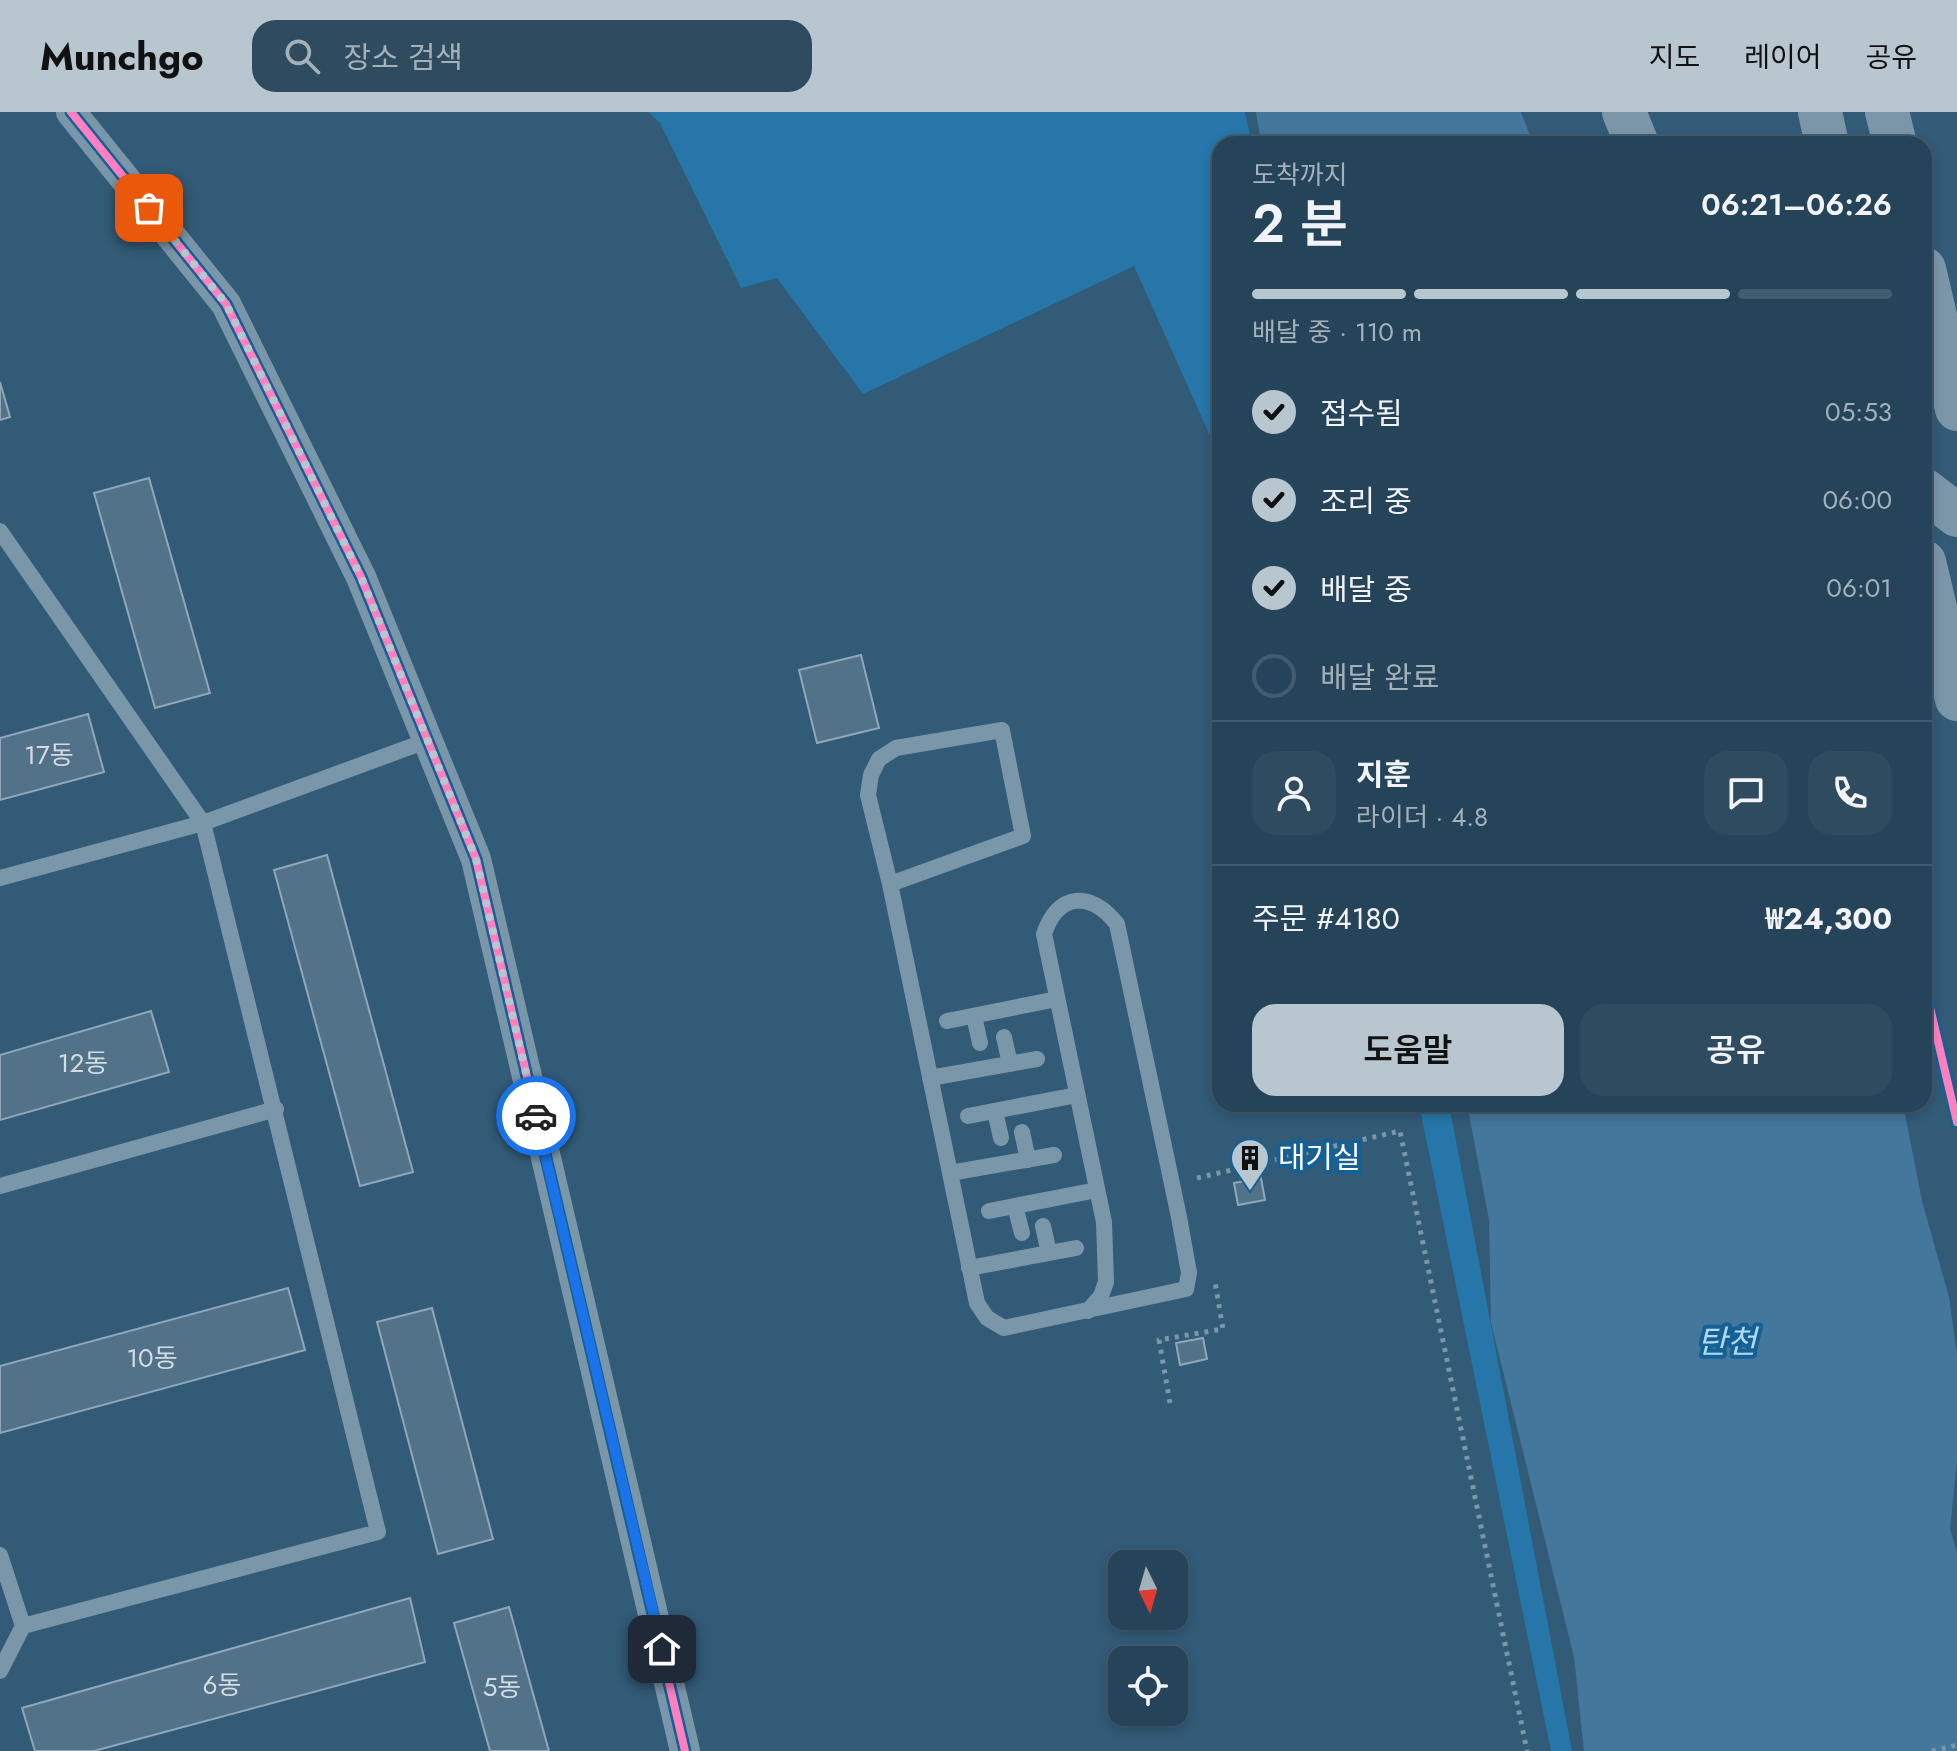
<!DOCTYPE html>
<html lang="ko">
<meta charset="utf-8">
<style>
:root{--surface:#264459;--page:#2e4b5f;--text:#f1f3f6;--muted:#a4b0ba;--line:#425c6f;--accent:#b7c6cf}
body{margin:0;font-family:Jost,"Noto Sans KR",sans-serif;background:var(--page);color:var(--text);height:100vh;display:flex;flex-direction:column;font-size:30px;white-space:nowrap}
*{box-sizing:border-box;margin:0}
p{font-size:26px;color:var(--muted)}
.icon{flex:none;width:44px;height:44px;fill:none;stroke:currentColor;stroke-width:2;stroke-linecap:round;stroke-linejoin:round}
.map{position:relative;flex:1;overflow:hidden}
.details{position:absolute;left:1212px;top:24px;width:720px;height:976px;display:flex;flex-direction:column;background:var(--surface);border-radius:24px;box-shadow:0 4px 12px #0003,0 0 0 2px var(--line)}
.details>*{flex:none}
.needle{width:52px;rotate:175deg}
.controls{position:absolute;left:1108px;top:1438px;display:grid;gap:16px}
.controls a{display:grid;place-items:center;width:80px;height:80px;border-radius:16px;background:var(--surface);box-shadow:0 4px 12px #0003,0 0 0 2px var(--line);font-size:40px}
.pin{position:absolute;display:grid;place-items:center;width:68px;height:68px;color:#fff;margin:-34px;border-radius:16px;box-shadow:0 4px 12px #0006}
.courier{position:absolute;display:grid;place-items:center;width:80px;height:80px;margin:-40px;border:6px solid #1a73e8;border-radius:50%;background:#fff;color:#222;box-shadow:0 2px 10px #0007}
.overview em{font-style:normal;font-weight:600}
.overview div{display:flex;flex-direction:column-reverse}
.overview{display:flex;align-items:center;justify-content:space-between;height:136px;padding:0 40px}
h1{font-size:52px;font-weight:600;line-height:60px}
.bar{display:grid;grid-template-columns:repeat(4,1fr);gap:12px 8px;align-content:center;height:96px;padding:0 40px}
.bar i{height:10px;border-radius:6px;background:var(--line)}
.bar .on{background:var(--accent)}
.bar p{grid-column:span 4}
.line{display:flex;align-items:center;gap:20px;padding:0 40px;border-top:2px solid var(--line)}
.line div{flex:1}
.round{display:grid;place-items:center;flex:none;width:84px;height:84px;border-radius:24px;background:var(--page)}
ol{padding:0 40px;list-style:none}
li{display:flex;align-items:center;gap:24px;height:88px}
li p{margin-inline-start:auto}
li .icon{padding:8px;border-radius:50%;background:var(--accent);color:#111;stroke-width:4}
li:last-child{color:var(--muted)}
li i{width:44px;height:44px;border:4px solid var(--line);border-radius:50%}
.primary-button{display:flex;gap:16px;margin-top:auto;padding:16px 40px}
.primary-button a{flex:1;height:92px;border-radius:24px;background:var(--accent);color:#111;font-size:32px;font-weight:600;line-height:92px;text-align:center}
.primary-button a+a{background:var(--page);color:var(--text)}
header{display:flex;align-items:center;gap:48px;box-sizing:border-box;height:112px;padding:0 40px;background:var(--accent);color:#111}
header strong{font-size:38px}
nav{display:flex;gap:44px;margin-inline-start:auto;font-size:28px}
.search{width:560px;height:72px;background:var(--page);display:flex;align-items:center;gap:20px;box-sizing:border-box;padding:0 28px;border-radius:24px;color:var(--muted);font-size:30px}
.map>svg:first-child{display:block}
</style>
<header>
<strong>Munchgo</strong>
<div class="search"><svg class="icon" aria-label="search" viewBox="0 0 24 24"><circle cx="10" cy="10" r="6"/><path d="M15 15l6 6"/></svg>장소 검색</div>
<nav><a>지도</a><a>레이어</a><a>공유</a></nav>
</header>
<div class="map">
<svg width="1957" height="1639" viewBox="0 0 1957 1639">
<rect width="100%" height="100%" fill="#325b77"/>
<path fill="#2676a9" d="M648,0H1245L1252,32H1220V346L1134,154L863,282L777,166L741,176L660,11Z
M1419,992H1449L1572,1639H1551Z"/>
<path fill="#43779b" d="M1256,0H1521L1533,32H1261Z
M1467,992H1903L1922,1089L1949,1185L1957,1243V1349L1950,1417L1957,1440V1639H1584L1574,1545L1491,1211L1489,1108Z"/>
<path fill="#517288" stroke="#90a7b7" stroke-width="2" d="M0,270L10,305L0,308Z
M149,366L210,581L155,596L94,381Z
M861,543L879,616L817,631L799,558Z
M88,602L104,660L0,688V626Z
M327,743L413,1060L360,1074L274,758Z
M151,899L169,960L0,1008V943Z
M1261,1066L1265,1088L1238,1093L1234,1071Z
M288,1176L305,1238L0,1321V1254Z
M432,1196L493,1427L438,1442L377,1210Z
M1203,1226L1207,1247L1180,1253L1176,1231Z
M410,1486L425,1550L94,1639H35L22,1596Z
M509,1495L549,1639H490L454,1511Z"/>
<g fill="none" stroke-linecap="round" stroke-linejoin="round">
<path stroke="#7a97aa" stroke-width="5" stroke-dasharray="4 6" stroke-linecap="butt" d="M1197,1066L1400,1019L1527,1639
M1170,1291L1159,1228L1223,1217L1215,1170
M1932,1639L1957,1633"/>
<path stroke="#7a97aa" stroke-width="16" d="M0,419L203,711L378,1420L23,1514
M0,766L203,711L429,628
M890,772L1023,724L1002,618L896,636L879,647L871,663L868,683L890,772L977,1191L987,1206L1004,1216L1186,1177L1189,1161L1179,1105L1117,812C1091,779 1058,780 1044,822L1104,1110L1106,1170L1101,1184L1088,1199
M974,904L980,931
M947,909L1057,887
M1004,925L1010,952
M930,966L1037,947
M995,999L1001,1026
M968,1004L1077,983
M1022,1020L1028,1048
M950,1061L1054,1043
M0,1074L276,997
M1015,1094L1022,1121
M989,1099L1097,1078
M1043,1114L1049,1141
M969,1156L1076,1136
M0,1443L23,1514L0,1559"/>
<path stroke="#7a97aa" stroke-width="30" d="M71,0L226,192L361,465L476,747L685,1639"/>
<path stroke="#7b96a9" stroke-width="44" d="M1624,0L1637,32
M1820,0L1827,32
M1887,0L1895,32
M1924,157L1957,297
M1924,378L1957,403
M1924,450L1957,587"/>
<g stroke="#156094" stroke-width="13">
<path id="cycleway" d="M71,0L226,192L361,465L476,747L685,1639
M1924,870L1957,1010"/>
</g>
<use href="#cycleway" stroke="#ff80c0" stroke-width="8"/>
</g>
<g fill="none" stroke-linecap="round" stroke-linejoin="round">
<path stroke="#b7c6cf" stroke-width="8" stroke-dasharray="0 14.4" d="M149,96L226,192L361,465L476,747L536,1004"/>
<path stroke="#1a73e8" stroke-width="10" d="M536,1004L662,1537"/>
</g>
<defs>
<g id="building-pin" transform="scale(2)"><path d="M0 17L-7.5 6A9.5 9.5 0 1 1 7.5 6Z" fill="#b7c6cf" stroke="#156094"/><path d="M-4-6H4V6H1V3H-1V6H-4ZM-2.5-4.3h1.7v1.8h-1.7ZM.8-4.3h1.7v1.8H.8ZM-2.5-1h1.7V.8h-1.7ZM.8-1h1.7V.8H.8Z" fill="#111"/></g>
</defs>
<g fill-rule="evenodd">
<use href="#building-pin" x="1250" y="1046"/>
</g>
<g text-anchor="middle" stroke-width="8" stroke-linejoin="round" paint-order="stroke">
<g font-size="26" fill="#d4dce1">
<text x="49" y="652">17동</text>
<text x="83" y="960">12동</text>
<text x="152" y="1255">10동</text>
<text x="222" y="1582">6동</text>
<text x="502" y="1584">5동</text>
</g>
<g font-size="30" fill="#fff" stroke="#156094" text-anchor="start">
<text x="1278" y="1056">대기실</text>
</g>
<g font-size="32" font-style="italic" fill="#b1dcf8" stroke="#156094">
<text x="1727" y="1241">탄천</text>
</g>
</g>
</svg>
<div class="controls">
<a><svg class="needle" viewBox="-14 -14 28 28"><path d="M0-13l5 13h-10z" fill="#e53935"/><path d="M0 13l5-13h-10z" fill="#a4b0ba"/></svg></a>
<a><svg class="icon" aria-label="locate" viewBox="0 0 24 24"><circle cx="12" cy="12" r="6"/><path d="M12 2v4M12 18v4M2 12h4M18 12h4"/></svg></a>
</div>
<div class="pin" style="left:149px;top:96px;background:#ea580c"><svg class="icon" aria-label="bag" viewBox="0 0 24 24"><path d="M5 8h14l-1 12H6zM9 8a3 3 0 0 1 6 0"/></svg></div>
<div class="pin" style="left:662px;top:1537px;background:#1f2937"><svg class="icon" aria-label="home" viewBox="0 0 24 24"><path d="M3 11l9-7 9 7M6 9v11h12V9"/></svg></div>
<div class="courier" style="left:536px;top:1004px"><svg class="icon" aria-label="car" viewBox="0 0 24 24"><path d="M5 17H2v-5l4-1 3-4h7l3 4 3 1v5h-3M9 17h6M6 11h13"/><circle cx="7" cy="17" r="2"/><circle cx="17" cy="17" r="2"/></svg></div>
<section class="details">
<div class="overview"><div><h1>2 분</h1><p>도착까지</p></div><em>06:21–06:26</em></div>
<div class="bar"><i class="on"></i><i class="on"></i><i class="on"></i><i></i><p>배달 중 · 110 m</p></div>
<ol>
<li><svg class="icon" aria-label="check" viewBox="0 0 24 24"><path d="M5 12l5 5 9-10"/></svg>접수됨<p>05:53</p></li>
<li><svg class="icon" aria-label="check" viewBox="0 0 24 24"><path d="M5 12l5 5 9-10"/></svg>조리 중<p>06:00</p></li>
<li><svg class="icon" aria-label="check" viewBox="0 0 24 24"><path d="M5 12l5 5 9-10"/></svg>배달 중<p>06:01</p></li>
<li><i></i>배달 완료</li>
</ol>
<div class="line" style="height:144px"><a class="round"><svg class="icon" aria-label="person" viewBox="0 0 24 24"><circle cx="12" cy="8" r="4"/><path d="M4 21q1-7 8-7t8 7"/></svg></a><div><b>지훈</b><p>라이더 · 4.8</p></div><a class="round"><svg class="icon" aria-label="chat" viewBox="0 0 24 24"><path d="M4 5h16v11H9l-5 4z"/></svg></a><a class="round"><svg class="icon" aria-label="phone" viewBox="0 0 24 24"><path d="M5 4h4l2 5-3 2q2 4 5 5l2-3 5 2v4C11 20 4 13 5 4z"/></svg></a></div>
<div class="line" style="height:104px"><div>주문 #4180</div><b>₩24,300</b></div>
<div class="primary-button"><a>도움말</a><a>공유</a></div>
</section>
</div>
